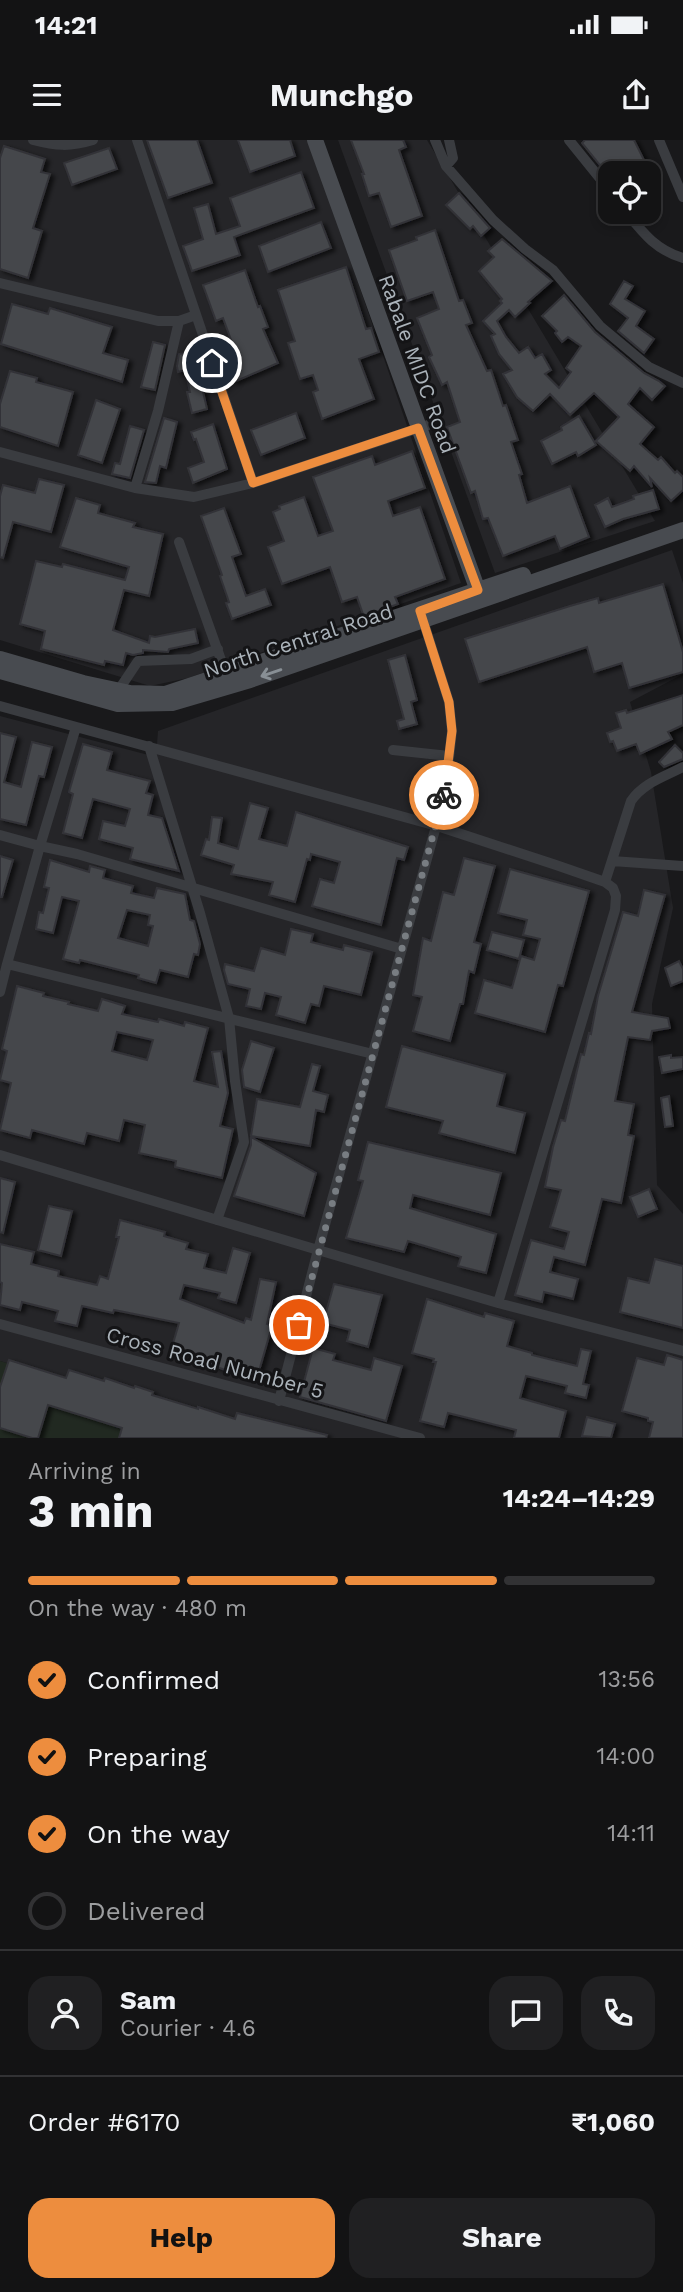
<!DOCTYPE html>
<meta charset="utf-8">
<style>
:root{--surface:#131314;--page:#202022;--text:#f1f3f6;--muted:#9d9ea0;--line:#323234;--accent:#ed8d3e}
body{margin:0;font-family:"Work Sans",sans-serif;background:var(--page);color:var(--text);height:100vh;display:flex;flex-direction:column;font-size:26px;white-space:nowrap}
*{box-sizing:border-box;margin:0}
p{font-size:23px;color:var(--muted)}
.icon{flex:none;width:38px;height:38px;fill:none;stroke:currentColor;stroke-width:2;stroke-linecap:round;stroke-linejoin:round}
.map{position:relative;height:1298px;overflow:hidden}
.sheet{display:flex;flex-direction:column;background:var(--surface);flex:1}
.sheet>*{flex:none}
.controls{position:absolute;left:598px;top:21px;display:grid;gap:14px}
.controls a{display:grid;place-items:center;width:63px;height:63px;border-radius:14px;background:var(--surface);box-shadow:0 4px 10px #0003,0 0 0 2px var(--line);font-size:35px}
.pin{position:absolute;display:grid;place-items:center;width:60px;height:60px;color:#fff;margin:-30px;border:4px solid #fff;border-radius:50%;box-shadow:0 2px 7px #0007}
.courier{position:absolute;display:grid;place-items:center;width:70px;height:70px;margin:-35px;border:5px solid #ed8d3e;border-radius:50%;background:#fff;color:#222;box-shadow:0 2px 9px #0007}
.head em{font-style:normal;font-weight:700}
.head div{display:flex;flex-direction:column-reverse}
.head{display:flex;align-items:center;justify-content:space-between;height:119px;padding:0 28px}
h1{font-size:46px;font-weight:700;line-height:52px}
.bar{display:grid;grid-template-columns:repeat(4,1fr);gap:10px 7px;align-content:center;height:84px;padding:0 28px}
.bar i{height:9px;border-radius:5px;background:var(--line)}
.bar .active{background:var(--accent)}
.bar p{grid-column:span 4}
.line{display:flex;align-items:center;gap:18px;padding:0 28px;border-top:2px solid var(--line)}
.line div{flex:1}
.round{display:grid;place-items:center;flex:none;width:74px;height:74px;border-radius:21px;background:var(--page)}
ol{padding:0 28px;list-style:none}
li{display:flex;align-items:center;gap:21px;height:77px}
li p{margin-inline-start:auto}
li .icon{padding:7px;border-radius:50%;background:var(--accent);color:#111;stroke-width:4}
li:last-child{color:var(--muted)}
li i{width:38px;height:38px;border:4px solid var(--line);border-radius:50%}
.action{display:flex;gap:14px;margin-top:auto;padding:14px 28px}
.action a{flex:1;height:80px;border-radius:21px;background:var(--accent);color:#111;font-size:28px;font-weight:700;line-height:80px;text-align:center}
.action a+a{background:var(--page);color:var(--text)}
.status{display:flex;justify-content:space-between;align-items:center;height:49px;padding:0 35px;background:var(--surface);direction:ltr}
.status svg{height:19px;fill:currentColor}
header{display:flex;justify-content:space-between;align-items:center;height:91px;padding:0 28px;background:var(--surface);font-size:32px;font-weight:700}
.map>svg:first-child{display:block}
</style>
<div class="status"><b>14:21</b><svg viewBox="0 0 49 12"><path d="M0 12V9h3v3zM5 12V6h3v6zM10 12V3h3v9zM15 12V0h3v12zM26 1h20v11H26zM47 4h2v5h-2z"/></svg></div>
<header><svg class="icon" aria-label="menu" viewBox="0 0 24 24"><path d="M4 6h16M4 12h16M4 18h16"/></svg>Munchgo<svg class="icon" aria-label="share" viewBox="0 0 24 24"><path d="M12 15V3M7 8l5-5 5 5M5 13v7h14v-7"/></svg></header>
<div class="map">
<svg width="683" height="1298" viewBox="0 0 683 1298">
<defs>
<filter id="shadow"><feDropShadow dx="4" dy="2.5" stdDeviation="2" flood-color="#0009"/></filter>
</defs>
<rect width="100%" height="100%" fill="#19191b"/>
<path fill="#252528" d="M0,0H309L461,443L188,538L150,546L0,500Z
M338,0H427L655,381L495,433Z
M672,410L683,443V534L630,562L651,632L673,768L652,864L657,1045L683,1074V1298H251L0,1221V576L156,617L158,591Z"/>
<path fill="#212921" d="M0,1221L251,1298H0Z"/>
<path fill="#45474b" stroke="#333337" stroke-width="2" fill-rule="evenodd" filter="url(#shadow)" d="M147,0H197L212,43L168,58Z
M238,0H290L295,16L250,32Z
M351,0H403L406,7L399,10L422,76L391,87L379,53L369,56L362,34H364Z
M585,0H634L646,24L639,26L635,21L623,33H611V39L582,3Z
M4,6L45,19L41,32L50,34L33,88L42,91L28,138L0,129V18Z
M109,8L117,29L72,45L64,23Z
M301,32L314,68L234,97L240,115L192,131L183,106L203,99L194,68L208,64L216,94L240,86L230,58Z
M459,53L490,88L481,96L473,86L470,89L446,65Z
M321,82L331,108L268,132L259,106Z
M435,90L459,161L463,160L472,183L466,185L487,231L491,230L503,266L506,265L518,300L511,302L522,334L519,335L527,363L570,346L589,397L560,409L555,396L503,416L488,378L483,379L475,351L471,353L447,287L460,282L447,242L442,245L429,217L432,215L417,178L439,169L433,152L407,161L389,110L417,100L416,97Z
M502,99L552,141L528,162L530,163L515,177L509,170L497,181L506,197L519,213L528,207L535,218L542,214L551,230L545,234L559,248L571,232L566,228L581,206L568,197L562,202L555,193L557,191L542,176L564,155L595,192L644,233L659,241L665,246L652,260L640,248L628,264L654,287L640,304L658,320L661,317L675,333L677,331L683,337V350L671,361L650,338L652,347L634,326L630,331L596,301L619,277L594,253L570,275L550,254L533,271L517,257L503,234L512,230L499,214L491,196L495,194L483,181L502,163L500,161L502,159L479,131L494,117L488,111Z
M346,127L366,189L371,188L379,212L359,219L374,259L322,279L313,252L318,250L313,235L300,239L288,203L295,201L278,150Z
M245,130L258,167L260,166L268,187L263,189L278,223L234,242L223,216L235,211L223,178L216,181L203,145Z
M624,141L633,146L625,159L645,171L636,186L654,199L644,213L618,191L628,178L610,164Z
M12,164L48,174L50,168L112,187L103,213L128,220L122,242L1,204Z
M153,202L165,205L155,250L141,247Z
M190,212L195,230H198L207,269L192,273L187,252H190L185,230L178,232L177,226L179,214Z
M10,231L37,238L36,242L73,252L58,306L0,287V264Z
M96,260L120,269L102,323L78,315Z
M296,273L305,298L261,315L251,290Z
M579,276L596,305L578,316L576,312L552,324L541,301L562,290L561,287Z
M164,278L177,282L166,328L160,326L156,343L145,342Z
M213,284L227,329L193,343L188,328L204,322L196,299L194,300L191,292Z
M130,286L144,290L130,338L112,334L115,323L120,324Z
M412,311L425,348L388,361L393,376L420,367L445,439L395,457L398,464L364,477L357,457L342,462L330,427L282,444L268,407L284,401L273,372L280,369L279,366L304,357L318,396L333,391L313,337L372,316L375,325Z
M39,339L64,345L51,392L13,382L3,418L0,417V356L3,345L35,353Z
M653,350L659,369L623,379L605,387L595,365L608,358L612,367L634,359L633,356Z
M76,358L100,365L98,373L135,383L133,387L163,394L149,456L124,450L113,490L149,503L150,496L155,497L195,489L198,503L169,509L168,512L143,510V513L133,515L126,513L123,525L105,521L104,525L41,509L45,491L20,484L36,421L62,427L63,424L125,440L129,427L60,407Z
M224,368L241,414L232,417L246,456L265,449L271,465L232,479L226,463L229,462L220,436L222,435L201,376Z
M663,444L683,512V532L629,548L622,523L594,532L587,507L479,542L465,499L570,466L598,458L599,463Z
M405,515L417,560L411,562L417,584L399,589L397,581L404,579L388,520Z
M683,555V585L668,592L672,599L640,614L636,604L617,611L613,601L610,602L607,593L621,588L616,573L626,570L627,573Z
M0,593L16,597L4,642L21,647L32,602L52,607L44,637L39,636L26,685L0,679Z
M83,604L112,612L107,630L150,641L146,653L153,655L148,675L162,678L179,731L130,719L133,708L99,699L103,681L125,686L130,669L93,659L82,698L63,693L73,654L69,652Z
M675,605L683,613V619L664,627L659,622Z
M250,663L268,668L259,699L287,706L296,672L408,707L404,720L397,718L381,785L312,766L320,739L334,743L340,722L311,714L310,720L307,719L295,762L269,755L273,742L231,734L234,725L201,715L206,699L209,700L212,677L222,678L218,703L238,709Z
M0,716L13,720L2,757H0Z
M464,718L495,726L474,802L481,804L474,833L469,831L463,864H460L450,901L413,891L422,857L413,855L423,798L431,801L443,752L454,755Z
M50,720L89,732L90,726L105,730L103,738L133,746L131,753L154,758L157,748L185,754L190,780L194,781L200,804L198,815L194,814L188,837L160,830L156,843L138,838L139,835L80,820L79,823L63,819L79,761L62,757L53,793L36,789L39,772L43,773L49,748L44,747ZM127,770L150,775L148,785L153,786L148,806L118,798Z
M510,729L589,751L563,846L558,845L545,892L475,873L484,840L512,848L521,816L534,820L540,799L523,795L527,780L498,773Z
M644,750L665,755L632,872L668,878L670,888L652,891L650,900L628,897L615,961L634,964L628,995L634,996L621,1063L602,1059L585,1125L554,1117L550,1132L578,1139L573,1159L544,1152L542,1162L515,1155L531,1100L564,1109L569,1092L550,1087L561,1050L545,1047L553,1007L561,980L565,981L581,914L584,915L589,893L591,894L598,856L623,772L638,776Z
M291,789L313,794L311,802L343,810L344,805L372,812L361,855L324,846L319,866L311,864L305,883L276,875L281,857L265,853L261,869L246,866L250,849L228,844L224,830L225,824L254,831L261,808L285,815Z
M492,792L524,800L519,819L487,810Z
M679,821L683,829V841L671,846L665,828Z
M17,846L44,853L43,856L69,862L68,864L98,871L102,859L125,866L122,874L158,882L159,879L184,886L185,882L208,888L194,941L218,947L212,912L221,911L228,953L220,986L233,989L222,1038L175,1027L176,1021L139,1013L145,985L124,980L119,1001L87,993L84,1004L32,990L30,998L0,990L11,943L0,940L7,911L2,909ZM117,892L153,900L147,920L112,911Z
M251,901L274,908L260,952L244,947L242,930Z
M402,906L505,934L497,966L525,973L515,1013L439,993L443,981L386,967Z
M671,915V918L683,917V929L662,933L659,917Z
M312,924L320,926L313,951L328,955L324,972L316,970L310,1006L251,996L257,959L300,967Z
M669,956L673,986L665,987L661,958Z
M251,997L316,1033L304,1076L234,1056L251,1005Z
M368,1002L501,1033L490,1075L413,1055L410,1068L496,1094L486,1133L458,1126L461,1117L408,1101L404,1112L346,1098L363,1041L358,1040Z
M0,1038L15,1042L3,1093L0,1092Z
M649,1049L657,1069L638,1077L630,1057Z
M49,1066L72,1071L61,1116L38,1110Z
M120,1080L165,1092L164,1096L188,1103L186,1109L208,1114L204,1128L226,1133L233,1108L250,1113L236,1163L218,1158L220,1153L184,1145L180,1159L244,1183L246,1178L251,1180L260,1139L276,1142L267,1184L272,1186L259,1231L228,1222L225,1230L198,1220L200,1215L172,1207L179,1183L114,1170L113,1173L82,1166L77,1186L55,1181L58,1171L22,1162L20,1170L0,1165L2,1143L0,1142V1104L34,1112L31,1124L59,1131L58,1136L97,1145L100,1136L108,1139L119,1097H116Z
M655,1119L683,1126V1188L620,1172L628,1138L649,1143Z
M334,1144L382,1155L368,1207L347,1201L350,1190L323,1183Z
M427,1159L484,1177L485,1173L514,1181L507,1206L532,1213V1215L577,1226L581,1209L591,1211L583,1244L589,1245L586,1258L565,1253L567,1246L526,1236L520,1258L566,1271L559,1298H514L516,1290L448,1273L444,1287L420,1281L436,1222H433L434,1219L412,1213Z
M313,1208L335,1214L333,1220L371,1230L374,1218L402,1226L386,1281L300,1257Z
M667,1215L683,1220V1298H649L653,1282L648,1281V1278L622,1271L637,1218L664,1225Z
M9,1220L66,1238L69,1230L104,1241L105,1238L134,1248L135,1246L153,1252L152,1255L198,1269V1267L235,1279L237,1273L327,1295L326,1298H119L122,1288L48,1265L38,1298H32L0,1288V1247Z
M587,1277L615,1284L611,1298L582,1296Z"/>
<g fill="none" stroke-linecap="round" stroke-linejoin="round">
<path stroke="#3a3c40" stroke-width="10" d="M33,0C56,6 70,7 93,0
M137,0L253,343
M435,0L446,26
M449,0L453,18L446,26L493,80L525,109L553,130L600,186L649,227L683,243
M569,0L611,52
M659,0L683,57
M626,72C643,93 656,110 683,118
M0,143L158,181H179L196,175
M0,312L135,348L194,357L253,343L428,285
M135,348L158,271L179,181
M179,402L226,534
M422,477L449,562L452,591L445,654L318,1110L498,1163
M118,551L138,521L191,519L218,509
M0,566L437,686L556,725L605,742L613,748L616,756L615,770L498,1163L683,1211
M76,587L40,706L77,714L402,809
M149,606L200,773L229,878L235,941L244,1002L217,1080
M393,610L449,616
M0,695L40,706L7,824L373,914
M612,721L683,726
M605,742L631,661C643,643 664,637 683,627
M0,852L7,824
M0,1015L318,1110L279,1261
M0,1184L420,1298"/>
<path stroke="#484b50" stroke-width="16" d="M315,0L481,459
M0,519L83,543L130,553L165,554L523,435
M0,531L118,564L172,563L250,540L683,390"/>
</g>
<defs><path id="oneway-shaft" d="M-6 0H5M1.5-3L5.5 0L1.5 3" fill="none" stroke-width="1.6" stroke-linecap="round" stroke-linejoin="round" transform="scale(1.75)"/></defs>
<use stroke="#888f95" href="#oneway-shaft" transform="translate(271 533) rotate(161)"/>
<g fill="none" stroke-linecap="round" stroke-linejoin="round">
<path stroke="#787d82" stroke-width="7" stroke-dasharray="0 12.6" d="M299,1185L444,655"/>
<path stroke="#ed8d3e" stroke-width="9" d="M212,223L253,343L418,288L478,450L420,471L449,562L452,591L444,655"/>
</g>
<g text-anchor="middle" stroke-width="6" stroke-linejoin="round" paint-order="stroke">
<g font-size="21" fill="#abb3ba" stroke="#141416">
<text transform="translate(417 224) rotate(70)" y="7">Rabale MIDC Road</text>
<text transform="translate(298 501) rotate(-18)" y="7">North Central Road</text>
<text transform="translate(215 1223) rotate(15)" y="7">Cross Road Number 5</text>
</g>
</g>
</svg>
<div class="controls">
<a><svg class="icon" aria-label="locate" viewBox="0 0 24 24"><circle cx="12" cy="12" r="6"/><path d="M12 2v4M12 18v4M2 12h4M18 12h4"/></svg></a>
</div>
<div class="pin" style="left:299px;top:1185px;background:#ea580c"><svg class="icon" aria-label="bag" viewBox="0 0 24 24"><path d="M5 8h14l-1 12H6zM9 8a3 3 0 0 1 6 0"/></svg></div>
<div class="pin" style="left:212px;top:223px;background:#1f2937"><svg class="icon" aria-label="home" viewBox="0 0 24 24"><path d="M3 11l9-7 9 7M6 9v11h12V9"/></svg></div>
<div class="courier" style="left:444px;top:655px"><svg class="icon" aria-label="bike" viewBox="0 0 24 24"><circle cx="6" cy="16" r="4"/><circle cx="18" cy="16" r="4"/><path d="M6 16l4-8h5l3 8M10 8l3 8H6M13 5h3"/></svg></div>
</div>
<section class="sheet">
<div class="head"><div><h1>3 min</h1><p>Arriving in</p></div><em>14:24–14:29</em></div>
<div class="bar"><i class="active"></i><i class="active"></i><i class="active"></i><i></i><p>On the way · 480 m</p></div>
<ol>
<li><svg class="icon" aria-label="check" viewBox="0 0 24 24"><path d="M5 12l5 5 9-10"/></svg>Confirmed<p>13:56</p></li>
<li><svg class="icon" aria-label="check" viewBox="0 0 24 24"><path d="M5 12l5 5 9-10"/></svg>Preparing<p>14:00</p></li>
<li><svg class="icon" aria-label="check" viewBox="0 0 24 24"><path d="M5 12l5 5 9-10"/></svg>On the way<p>14:11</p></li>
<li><i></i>Delivered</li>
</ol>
<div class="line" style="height:126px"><a class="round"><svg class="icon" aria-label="person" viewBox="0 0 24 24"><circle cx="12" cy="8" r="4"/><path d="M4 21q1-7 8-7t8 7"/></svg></a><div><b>Sam</b><p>Courier · 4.6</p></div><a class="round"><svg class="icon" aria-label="chat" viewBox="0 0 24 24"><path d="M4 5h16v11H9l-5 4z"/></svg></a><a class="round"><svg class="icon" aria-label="phone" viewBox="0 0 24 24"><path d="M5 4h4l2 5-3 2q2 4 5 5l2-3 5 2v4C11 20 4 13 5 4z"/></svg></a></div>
<div class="line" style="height:91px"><div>Order #6170</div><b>₹1,060</b></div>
<div class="action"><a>Help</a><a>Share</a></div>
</section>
